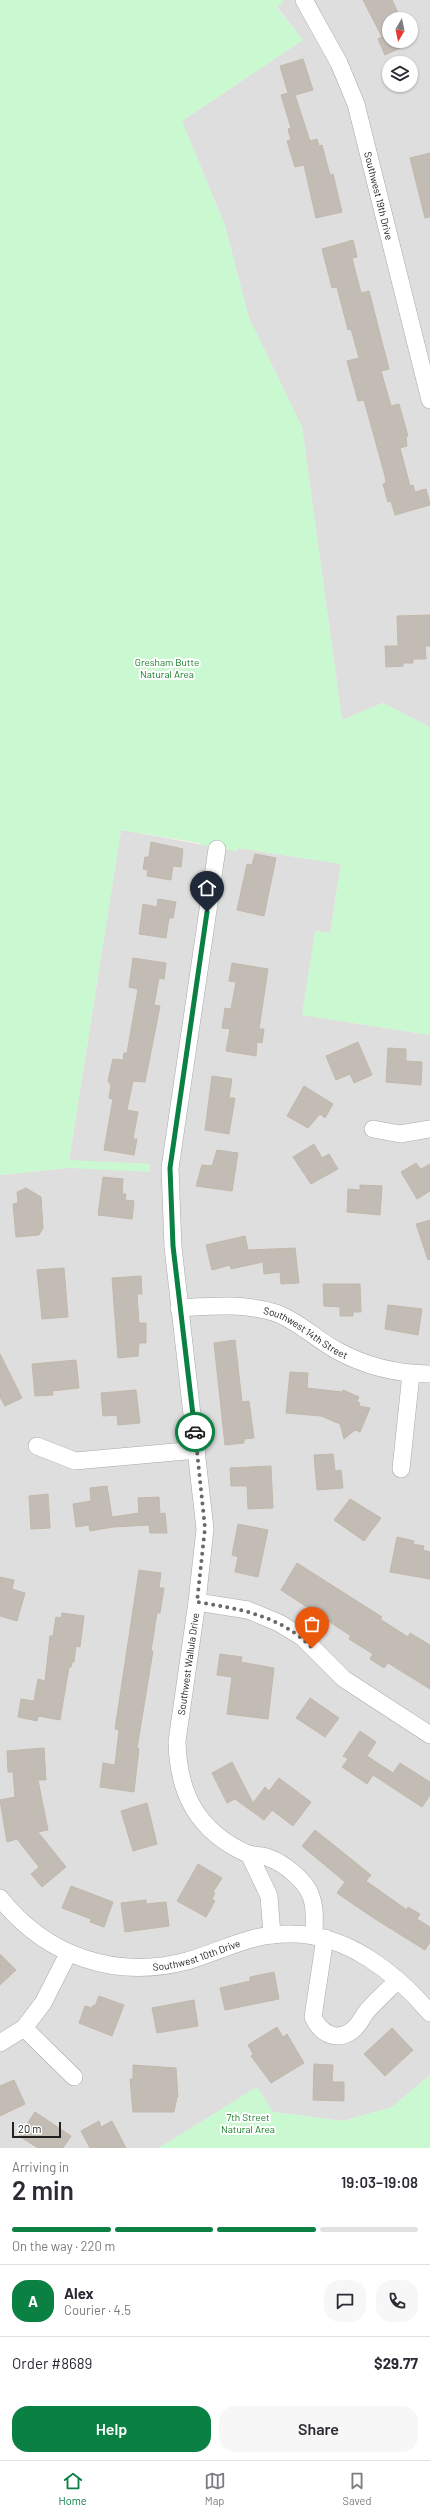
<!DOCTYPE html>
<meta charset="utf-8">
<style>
:root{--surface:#fff;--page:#f7f7f7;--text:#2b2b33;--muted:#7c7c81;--line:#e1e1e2;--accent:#0b8043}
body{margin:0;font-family:Barlow,sans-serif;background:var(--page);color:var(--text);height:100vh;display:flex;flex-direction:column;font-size:15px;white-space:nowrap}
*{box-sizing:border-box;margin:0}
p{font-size:13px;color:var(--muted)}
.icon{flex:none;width:22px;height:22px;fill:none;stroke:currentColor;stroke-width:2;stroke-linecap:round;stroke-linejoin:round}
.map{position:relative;height:2148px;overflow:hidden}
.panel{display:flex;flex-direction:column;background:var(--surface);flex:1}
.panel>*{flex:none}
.needle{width:26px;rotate:189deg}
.tools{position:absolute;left:382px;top:12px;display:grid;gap:8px}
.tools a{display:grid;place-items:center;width:36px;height:36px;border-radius:50%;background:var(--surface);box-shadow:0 1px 3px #0004;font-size:20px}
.scale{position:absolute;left:12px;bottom:10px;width:49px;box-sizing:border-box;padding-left:4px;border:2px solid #212121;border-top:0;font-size:11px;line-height:14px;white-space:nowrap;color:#212121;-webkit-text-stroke:3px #fff;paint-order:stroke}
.pin{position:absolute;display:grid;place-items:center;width:34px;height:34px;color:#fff;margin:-41px -17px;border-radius:50% 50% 50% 0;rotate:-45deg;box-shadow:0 0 4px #0007}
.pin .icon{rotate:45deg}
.courier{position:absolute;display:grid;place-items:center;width:40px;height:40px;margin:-20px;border:3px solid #0b8043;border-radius:50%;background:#fff;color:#222;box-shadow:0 1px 5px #0007}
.head em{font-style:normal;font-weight:600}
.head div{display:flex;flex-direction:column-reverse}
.head{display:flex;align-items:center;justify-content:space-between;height:68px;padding:0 12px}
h1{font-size:26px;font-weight:600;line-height:30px}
.bar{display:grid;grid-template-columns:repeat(4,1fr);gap:6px 4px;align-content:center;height:48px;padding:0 12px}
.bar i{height:5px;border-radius:3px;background:var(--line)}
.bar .current{background:var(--accent)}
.bar p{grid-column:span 4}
.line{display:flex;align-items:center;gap:10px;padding:0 12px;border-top:1px solid var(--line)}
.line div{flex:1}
.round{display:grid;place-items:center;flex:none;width:42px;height:42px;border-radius:16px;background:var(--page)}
.cta{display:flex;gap:8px;margin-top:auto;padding:8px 12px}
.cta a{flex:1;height:46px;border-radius:16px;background:var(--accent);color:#fff;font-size:16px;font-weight:600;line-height:46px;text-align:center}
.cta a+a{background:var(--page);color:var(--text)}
.tabs{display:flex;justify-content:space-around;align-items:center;height:56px;border-top:1px solid var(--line);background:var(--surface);font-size:11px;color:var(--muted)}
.tabs a{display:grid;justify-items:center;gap:2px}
.tabs .current{color:var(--accent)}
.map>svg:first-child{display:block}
</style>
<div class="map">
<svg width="430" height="2148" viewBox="0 0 430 2148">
<rect width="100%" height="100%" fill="#f1efe8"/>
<path fill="#dfdede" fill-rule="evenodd" d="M284,0H430V727L383,703L342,720L302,427L249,318L225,226L182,121L303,40L277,7ZM389,19H411V41H389ZM389,63H411V85H389Z
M121,830L237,851L238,848L341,864L330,933L316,931L302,1015L430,1035V2075L392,2107L343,2121L273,2112L257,2087L159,2148H0V1175L68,1168L150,1164L69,1161Z"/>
<path fill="#c9f8d1" d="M0,0H284L277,8L303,40L182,121L225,226L249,318L302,427L342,720L383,703L430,727V1035L302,1015L315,931L330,933L341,864L238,848L237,851L201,845V843L121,830L69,1160L150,1164V1172L68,1168L0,1175Z
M430,2075V2148H159L257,2087L273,2112L343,2121L392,2107Z"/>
<path fill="#c2bcb5" stroke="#c2b8ab" d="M363,0H392L401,19H389V41H403L398,43L400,48L385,55L378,39L382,37Z
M303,59L313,90L295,95L310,141L317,139L319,146L322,145L330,175L333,174L342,212L316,218L304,165L295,167L287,141L291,140L288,129L291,128L281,95L288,93L280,66Z
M430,153V217L425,218L410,158Z
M353,240L357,257L352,258L361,293L369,291L389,369L381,371L391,406L399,404L408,436L406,437L407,446L400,448L410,486L413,485L415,492L426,489L430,503V505L395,515L391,501L388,502L383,484L386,483L385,476L364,400L358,401L347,361L359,358L351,329L348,330L337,287L332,288L322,249Z
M430,615V646H425L426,659H413V663H403V666L386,667L385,646H398L397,616Z
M151,842L183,849L181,867L173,866L171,880L147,876L148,870L143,869L145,857H149Z
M255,854L276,858L264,916L237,910L247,864L252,865Z
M158,899L176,902L173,918H169L166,938L139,934L143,904L157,907Z
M133,958L166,963L164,979L159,978L154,1005L160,1006L145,1082L133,1081L127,1110L138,1112L133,1139H137L134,1155L104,1150L113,1099L109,1098L111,1085L108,1081L109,1076L113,1059L123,1060L124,1053H127L138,989L129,987Z
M232,963L268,969L259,1029H264L262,1043L257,1042L256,1056L226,1051L230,1029L222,1028L225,1008L231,1009L236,982L229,981Z
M358,1042L372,1075L354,1083L350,1074L336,1080L326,1056Z
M388,1048L406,1049V1061L422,1062L421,1085L386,1082Z
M212,1076L232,1079L229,1098H235L229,1134L205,1130Z
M304,1086L333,1104L325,1118L320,1114L308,1128L287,1116Z
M314,1144L322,1158L329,1154L338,1169L311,1184L293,1157Z
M217,1150L238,1153L232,1191L196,1186L202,1165L212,1166Z
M416,1163L421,1169L430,1164V1191L417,1199L401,1172Z
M103,1177L123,1179L122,1194H126L125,1200L134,1201L132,1219L98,1215Z
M360,1185L382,1186L380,1215L347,1212L348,1189L360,1190Z
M26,1188L41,1197L43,1228L39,1235L16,1237L13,1204L18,1203L17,1192Z
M430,1220V1259L428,1260L416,1224Z
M245,1236L248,1250L295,1248L299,1283L281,1284L280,1272L264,1274L263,1262L231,1269L230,1265L212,1270L206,1245Z
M64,1268L68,1317L42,1319L37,1270Z
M141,1276L142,1294H137L139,1323H146V1343H139L138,1356L118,1358L112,1278Z
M323,1284H360L361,1312H353V1316H340V1307L324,1306Z
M388,1305L422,1309L418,1335L385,1329Z
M235,1340L242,1402L249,1401L254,1438L244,1439V1443L225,1445L214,1343Z
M0,1354L22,1398L5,1406L0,1397Z
M76,1360L79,1388L52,1391L53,1395L35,1396L32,1364Z
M290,1372L308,1373L307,1388L342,1392L343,1390L359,1397L357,1402L360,1403L359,1406L370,1408L360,1432L355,1430L344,1439L340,1424L321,1416L286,1413Z
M136,1390L140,1423L118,1425L117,1415L103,1416L101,1393Z
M333,1454L335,1471L341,1470L343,1488L317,1490L314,1455Z
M271,1466L273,1508L248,1509L247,1486H231L230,1468Z
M107,1486L112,1517L139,1513L138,1498L159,1497L160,1514L165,1513L167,1533H150L149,1525L113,1527L90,1531L89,1525L76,1527L73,1504L91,1501L90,1488Z
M48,1494L50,1528L31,1529L29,1496Z
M350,1499L381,1518L364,1541L334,1520Z
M238,1524L268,1530L258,1577L235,1572L238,1557L232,1555Z
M397,1537L414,1541L413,1544L424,1546L423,1550L430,1552V1579L390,1572Z
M297,1563L382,1617L380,1619L408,1637L410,1633L430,1645V1689L388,1663L384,1668L370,1659L373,1654L349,1639L351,1636L281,1590Z
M139,1570L161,1573L159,1588H164L160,1613H157L151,1651H153L137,1748L139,1749L134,1792L100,1787L103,1763L115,1765L119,1730L115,1729Z
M0,1577L14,1580L12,1589L25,1593L17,1621L0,1616Z
M62,1613L84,1616L80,1647L76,1646L74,1662H72L71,1667H69L60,1720L38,1716L37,1721L18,1717L21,1699L34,1701L38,1679L45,1681L50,1636H53L56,1617L61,1618Z
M220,1654L242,1657L241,1662L274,1668L268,1719L227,1714L232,1677L217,1675Z
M310,1698L339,1718L325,1737L296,1718Z
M360,1731L376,1742L367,1756L393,1773L400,1763L430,1782V1795L422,1807L373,1775L367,1784L342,1767L348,1759L343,1756Z
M44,1748L46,1780H38L48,1830L38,1832L66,1867L42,1887L31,1874L39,1867L17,1839L7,1842L0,1800L15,1797L13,1772H8L7,1751Z
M232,1762L253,1803L265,1787L269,1791L279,1778L311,1802L293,1826L272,1810L264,1820L235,1799L227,1803L212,1773Z
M147,1803L157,1844L133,1851L121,1811Z
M315,1830L371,1875L366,1881L407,1910L408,1907L420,1914L417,1919L430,1927V1942L425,1950L372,1917L337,1893L345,1882L302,1846Z
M198,1864L222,1878L213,1892L215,1893L212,1899L215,1901L206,1917L177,1901Z
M71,1886L113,1902L104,1927L90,1922L91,1919L62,1908Z
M146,1900V1904L166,1902L169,1926L125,1932L121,1903Z
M0,1954L16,1970L0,1985Z
M274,1972L279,1999L225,2010L220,1988L250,1981V1977Z
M99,1996L124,2005L112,2036L79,2023L85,2006L92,2008L93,2005L95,2006Z
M194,2000L198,2026L157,2033L152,2008Z
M277,2027L283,2037L287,2034L304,2063L271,2083L251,2056L253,2054L248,2045Z
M392,2028L413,2050L385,2076L364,2054Z
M314,2064L333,2065L332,2082H344V2101L313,2100Z
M133,2065L176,2068L178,2097H177L174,2112H133L130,2079H133Z
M14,2080L25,2104L0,2116V2086Z
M35,2112L71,2136L63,2148H38L19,2136Z
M99,2121L101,2127L112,2121L126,2148H90L81,2131Z"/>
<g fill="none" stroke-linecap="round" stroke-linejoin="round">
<g stroke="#a8a8a8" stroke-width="18">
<g id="minor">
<path id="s1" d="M304,0L339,63L356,104L430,400"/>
<path d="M217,849L170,1168L173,1247L205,1529L197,1602L177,1741C178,1794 198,1832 248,1854C255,1856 263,1855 269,1858C284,1863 306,1881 311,1896C316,1909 314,1923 314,1936"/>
<path d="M373,1129L400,1134L430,1129"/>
<path id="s2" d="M179,1308C213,1306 244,1303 276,1313C298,1321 316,1339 336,1350C365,1366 398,1374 430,1374"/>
<path d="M37,1446L75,1461L197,1450"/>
<path d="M401,1469L411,1374"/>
<path d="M197,1602L248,1610L279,1623L302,1637L344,1679L430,1735"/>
<path d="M249,1854L269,1896L272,1935"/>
<path id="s3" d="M0,1898C46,1956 115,1980 187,1961C225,1950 250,1933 292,1934C347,1934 396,1973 430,2013"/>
<path d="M325,1938L313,2017C321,2035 339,2043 355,2028C360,2023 363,2016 367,2011C377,2000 388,1990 398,1980"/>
<path d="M24,2028L43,2003L68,1954"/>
<path d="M0,2043L24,2028L74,2077"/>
</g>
</g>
<use href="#minor" stroke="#fff" stroke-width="17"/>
</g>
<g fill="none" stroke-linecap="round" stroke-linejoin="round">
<path stroke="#6a6967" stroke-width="4" stroke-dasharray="0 7.2" d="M195,1432L205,1528L197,1602C240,1609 280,1615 312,1648"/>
<path stroke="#0b8043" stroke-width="5" d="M195,1432L173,1246L170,1168L207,912"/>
</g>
<g text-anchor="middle" stroke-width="4" stroke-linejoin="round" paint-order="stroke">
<g font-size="10" fill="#212121" stroke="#fff">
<text dy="4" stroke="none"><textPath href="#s1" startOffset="211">Southwest 19th Drive</textPath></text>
<text dy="4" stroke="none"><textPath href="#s2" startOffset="133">Southwest 14th Street</textPath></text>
<text transform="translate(188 1664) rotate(-82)" y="4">Southwest Wallula Drive</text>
<text dy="4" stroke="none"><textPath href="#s3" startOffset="220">Southwest 10th Drive</textPath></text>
</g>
<g font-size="10" fill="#117e24" stroke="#fff">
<text x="167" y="666">Gresham Butte<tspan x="167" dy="12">Natural Area</tspan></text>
<text x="248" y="2121">7th Street<tspan x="248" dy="12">Natural Area</tspan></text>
</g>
</g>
</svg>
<div class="tools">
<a><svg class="needle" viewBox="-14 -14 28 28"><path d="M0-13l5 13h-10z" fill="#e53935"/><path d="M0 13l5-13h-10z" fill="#7c7c81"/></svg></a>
<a><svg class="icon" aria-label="layers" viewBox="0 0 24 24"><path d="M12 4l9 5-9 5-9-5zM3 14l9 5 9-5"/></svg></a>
</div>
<div class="scale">20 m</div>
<div class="pin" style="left:312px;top:1648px;background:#ea580c"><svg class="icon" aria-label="bag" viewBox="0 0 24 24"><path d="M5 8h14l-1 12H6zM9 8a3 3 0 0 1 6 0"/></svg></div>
<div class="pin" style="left:207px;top:912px;background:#1f2937"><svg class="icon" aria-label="home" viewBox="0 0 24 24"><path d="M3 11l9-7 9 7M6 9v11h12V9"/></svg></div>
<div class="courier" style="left:195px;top:1432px"><svg class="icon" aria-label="car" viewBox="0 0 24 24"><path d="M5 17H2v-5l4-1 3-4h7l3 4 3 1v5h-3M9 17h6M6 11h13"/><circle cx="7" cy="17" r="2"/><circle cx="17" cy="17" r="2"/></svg></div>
</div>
<section class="panel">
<div class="head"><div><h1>2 min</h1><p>Arriving in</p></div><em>19:03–19:08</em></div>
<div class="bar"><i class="current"></i><i class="current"></i><i class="current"></i><i></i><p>On the way · 220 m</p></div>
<div class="line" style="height:72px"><b class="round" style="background:var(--accent);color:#fff">A</b><div><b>Alex</b><p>Courier · 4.5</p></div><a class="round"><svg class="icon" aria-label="chat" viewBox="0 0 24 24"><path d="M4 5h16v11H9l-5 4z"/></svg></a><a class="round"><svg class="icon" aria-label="phone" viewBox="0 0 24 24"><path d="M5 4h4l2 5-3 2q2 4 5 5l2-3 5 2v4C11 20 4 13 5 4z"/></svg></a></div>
<div class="line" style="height:52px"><div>Order #8689</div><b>$29.77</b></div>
<div class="cta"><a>Help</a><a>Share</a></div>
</section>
<nav class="tabs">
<a class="current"><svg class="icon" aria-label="home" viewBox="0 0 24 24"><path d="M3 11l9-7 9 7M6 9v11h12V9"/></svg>Home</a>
<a><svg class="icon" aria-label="map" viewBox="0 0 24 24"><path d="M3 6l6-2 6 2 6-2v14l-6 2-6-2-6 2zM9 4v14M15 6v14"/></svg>Map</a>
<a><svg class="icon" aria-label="saved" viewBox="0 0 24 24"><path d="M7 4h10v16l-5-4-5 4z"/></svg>Saved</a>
</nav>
